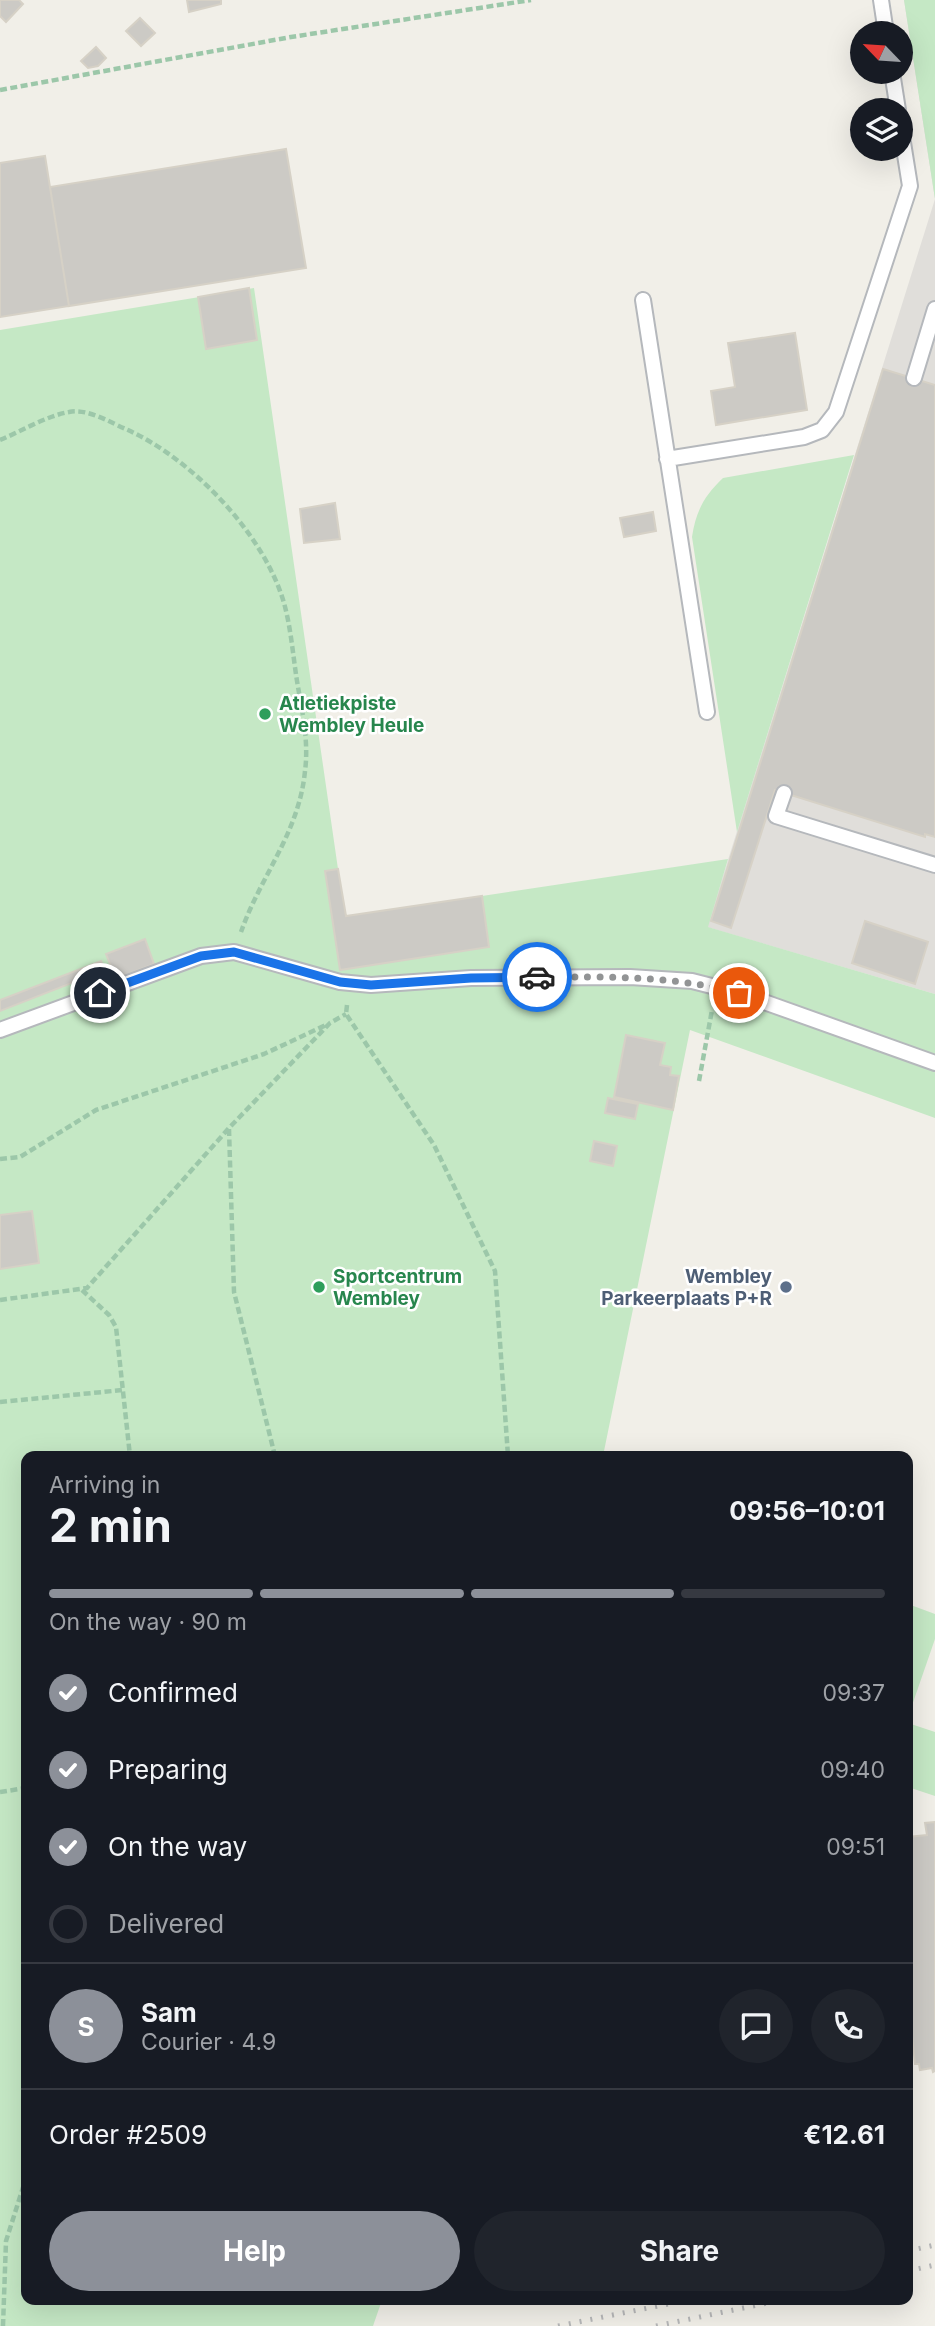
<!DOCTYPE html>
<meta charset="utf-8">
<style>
:root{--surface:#171b24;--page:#20242c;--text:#f1f3f6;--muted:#9ea1a6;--line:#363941;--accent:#8c9099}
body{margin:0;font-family:Inter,sans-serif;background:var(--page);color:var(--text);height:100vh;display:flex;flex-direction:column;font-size:26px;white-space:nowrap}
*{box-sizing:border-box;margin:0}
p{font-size:23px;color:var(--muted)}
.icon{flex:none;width:38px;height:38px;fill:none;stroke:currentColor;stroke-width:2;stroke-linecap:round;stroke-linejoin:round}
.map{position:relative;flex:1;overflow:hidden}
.sheet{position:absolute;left:21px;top:1451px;width:892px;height:854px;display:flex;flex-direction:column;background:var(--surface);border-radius:14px;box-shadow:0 7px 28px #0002}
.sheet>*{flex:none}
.needle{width:46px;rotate:295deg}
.tools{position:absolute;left:850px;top:21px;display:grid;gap:14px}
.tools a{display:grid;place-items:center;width:63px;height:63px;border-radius:50%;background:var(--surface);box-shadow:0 7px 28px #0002;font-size:35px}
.pin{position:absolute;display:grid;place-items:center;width:60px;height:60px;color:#fff;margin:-30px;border:4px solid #fff;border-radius:50%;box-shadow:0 2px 7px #0007}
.courier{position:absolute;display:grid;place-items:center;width:70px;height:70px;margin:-35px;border:5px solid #1a73e8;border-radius:50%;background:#fff;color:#222;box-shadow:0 2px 9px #0007}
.overview em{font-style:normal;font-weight:700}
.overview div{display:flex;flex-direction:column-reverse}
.overview{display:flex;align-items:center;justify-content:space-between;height:119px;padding:0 28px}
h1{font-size:46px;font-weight:700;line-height:52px}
.bar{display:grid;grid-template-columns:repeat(4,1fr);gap:10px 7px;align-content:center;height:84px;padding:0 28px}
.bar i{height:9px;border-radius:5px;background:var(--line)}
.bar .current{background:var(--accent)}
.bar p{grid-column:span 4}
.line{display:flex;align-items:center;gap:18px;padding:0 28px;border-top:2px solid var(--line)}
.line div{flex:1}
.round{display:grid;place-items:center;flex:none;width:74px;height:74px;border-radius:37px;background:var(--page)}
ol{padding:0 28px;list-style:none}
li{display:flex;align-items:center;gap:21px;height:77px}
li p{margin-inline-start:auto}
li .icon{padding:7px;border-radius:50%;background:var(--accent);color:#fff;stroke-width:4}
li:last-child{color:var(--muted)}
li i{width:38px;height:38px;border:4px solid var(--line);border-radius:50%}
.cta{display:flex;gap:14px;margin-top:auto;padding:14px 28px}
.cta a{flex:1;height:80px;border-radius:42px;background:var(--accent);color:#fff;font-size:28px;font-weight:700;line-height:80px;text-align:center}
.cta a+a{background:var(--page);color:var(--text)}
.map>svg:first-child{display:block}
</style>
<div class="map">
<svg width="935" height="2326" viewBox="0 0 935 2326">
<rect width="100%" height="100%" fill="#f1efe8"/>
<path fill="#e0deda" d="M904,0H935V994L707,927L935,199Z"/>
<path fill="#c5e8c5" d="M904,0H935V199Z
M254,288L338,869L325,871L340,970L488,947L482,896L728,859L708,927L935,994V1118L690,1030L603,1456H26V2300H382L373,2326H0V330Z
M854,455L737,832L692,537C696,511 704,496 723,478Z
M908,1604L935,1614V1639L908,1717Z
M908,1723L935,1732V1796L908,1787Z"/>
<path fill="#cccac5" stroke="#d6d1c6" stroke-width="2" d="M0,0H19L23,4L6,22L0,16Z
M187,0H221V4L189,12Z
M140,18L155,33L141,46L126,31Z
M96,47L106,58L98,66L88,68L81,61Z
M286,149L306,268L69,306L50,187Z
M45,156L69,306L0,317V163Z
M249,288L257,340L206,349L198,297Z
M795,333L807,410L716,425L711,391L735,387L728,343Z
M883,369L935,385V837L925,834V837L775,790L731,928L711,921Z
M335,503L340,539L304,543L300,509Z
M653,512L656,531L624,537L620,518Z
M338,869L346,916L482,896L489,947L340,970L325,871Z
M865,921L928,942L915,984L852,963Z
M145,939L154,964L116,979L106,954Z
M101,961L105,970L0,1011V1000Z
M626,1035L665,1043L660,1065L671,1067L670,1075L679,1076L673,1110L614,1097Z
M608,1098L638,1104L635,1119L605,1113Z
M594,1141L617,1146L613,1166L590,1161Z
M32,1211L39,1263L0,1269V1215Z
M935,1822V2071L933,2072L932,2068L920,2070L919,2064H915L908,1997V1837L927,1835L925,1823Z"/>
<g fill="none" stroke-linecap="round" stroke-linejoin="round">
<g stroke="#b5b8bc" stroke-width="18">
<path id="service" d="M881,0L886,33
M892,72L898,110
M643,300L707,712
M914,378L935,309
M667,459L804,437L822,430L836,412L910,186L901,130
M784,793L776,816L935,865
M0,1030L201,956L234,952L340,982L371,985L471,978L630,977L692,981L739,993L935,1063"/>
</g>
<path stroke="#9cc7a9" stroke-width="4.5" stroke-dasharray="7 3.5" stroke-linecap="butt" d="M0,90L291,37L531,0
M0,440C22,431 46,416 69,412C88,408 111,423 128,430C193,460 264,534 284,603C291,628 293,656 297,681C302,711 309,741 305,771C299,833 261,875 241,932
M347,1005L346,1014L434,1145L495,1271L508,1456
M699,1081L712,1010
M229,1129L234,1292L275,1456
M0,1159L20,1157L96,1110L264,1054L326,1025
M82,1290L109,1315L116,1327L130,1456
M0,1300L87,1288L229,1128L330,1023L346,1014
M0,1402L123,1390
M0,1792L26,1788
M3,2326L6,2241L26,2178"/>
<use href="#service" stroke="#fff" stroke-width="14"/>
<path stroke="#b6b7b8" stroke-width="5" stroke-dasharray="2 9" stroke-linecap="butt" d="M908,2251L935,2245
M908,2271L935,2265
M558,2326L688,2300
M656,2326L782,2300"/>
</g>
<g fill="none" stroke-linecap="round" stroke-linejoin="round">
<path stroke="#929495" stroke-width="7" stroke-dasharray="0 12.6" d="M537,977C608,977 669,975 739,993"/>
<path stroke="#1a73e8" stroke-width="9" d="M100,993L201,956L234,952L340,982L371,985L471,978L537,977"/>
</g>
<g fill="#2e9e5b" stroke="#fff" stroke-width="2.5">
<circle cx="265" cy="714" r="7"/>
<circle cx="319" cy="1287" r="7"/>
</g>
<circle fill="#5c6f8a" stroke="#fff" stroke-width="2.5" cx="786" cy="1287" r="7"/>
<g text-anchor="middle" stroke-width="5" stroke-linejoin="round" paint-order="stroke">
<g font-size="19" font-weight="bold" fill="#27864d" stroke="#fff" text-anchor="start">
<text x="279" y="710">Atletiekpiste<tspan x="279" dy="22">Wembley Heule</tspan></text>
<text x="333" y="1283">Sportcentrum<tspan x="333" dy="22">Wembley</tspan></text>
</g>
<g font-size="19" font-weight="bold" fill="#4e5e75" stroke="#fff" text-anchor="end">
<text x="772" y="1283">Wembley<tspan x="772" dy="22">Parkeerplaats P+R</tspan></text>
</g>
</g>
</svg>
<div class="tools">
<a><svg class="needle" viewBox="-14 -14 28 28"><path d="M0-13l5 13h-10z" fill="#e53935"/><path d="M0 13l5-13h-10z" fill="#9ea1a6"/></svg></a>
<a><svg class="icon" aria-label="layers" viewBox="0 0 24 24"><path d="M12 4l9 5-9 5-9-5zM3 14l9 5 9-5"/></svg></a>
</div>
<div class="pin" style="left:739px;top:993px;background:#ea580c"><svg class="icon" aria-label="bag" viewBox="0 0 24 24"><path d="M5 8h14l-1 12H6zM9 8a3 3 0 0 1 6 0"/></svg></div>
<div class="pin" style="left:100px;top:993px;background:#1f2937"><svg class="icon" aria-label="home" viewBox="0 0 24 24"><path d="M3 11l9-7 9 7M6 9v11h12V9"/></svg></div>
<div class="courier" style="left:537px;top:977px"><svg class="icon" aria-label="car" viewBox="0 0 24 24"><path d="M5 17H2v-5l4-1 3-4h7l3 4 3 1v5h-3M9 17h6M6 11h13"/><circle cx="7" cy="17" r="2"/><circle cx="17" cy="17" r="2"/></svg></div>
<section class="sheet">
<div class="overview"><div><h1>2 min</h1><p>Arriving in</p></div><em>09:56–10:01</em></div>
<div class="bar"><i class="current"></i><i class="current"></i><i class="current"></i><i></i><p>On the way · 90 m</p></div>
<ol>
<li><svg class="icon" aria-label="check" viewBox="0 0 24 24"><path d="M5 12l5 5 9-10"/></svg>Confirmed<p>09:37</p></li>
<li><svg class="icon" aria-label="check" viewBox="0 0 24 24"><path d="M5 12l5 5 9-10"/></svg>Preparing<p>09:40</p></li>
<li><svg class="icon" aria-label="check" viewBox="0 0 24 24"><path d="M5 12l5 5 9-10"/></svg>On the way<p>09:51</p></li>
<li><i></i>Delivered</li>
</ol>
<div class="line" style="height:126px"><b class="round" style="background:var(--accent);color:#fff">S</b><div><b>Sam</b><p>Courier · 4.9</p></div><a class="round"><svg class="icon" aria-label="chat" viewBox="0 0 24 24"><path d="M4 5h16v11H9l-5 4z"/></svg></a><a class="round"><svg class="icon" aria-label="phone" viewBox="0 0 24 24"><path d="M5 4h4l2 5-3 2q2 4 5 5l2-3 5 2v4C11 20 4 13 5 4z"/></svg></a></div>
<div class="line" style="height:91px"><div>Order #2509</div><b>€12.61</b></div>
<div class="cta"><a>Help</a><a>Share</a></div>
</section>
</div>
